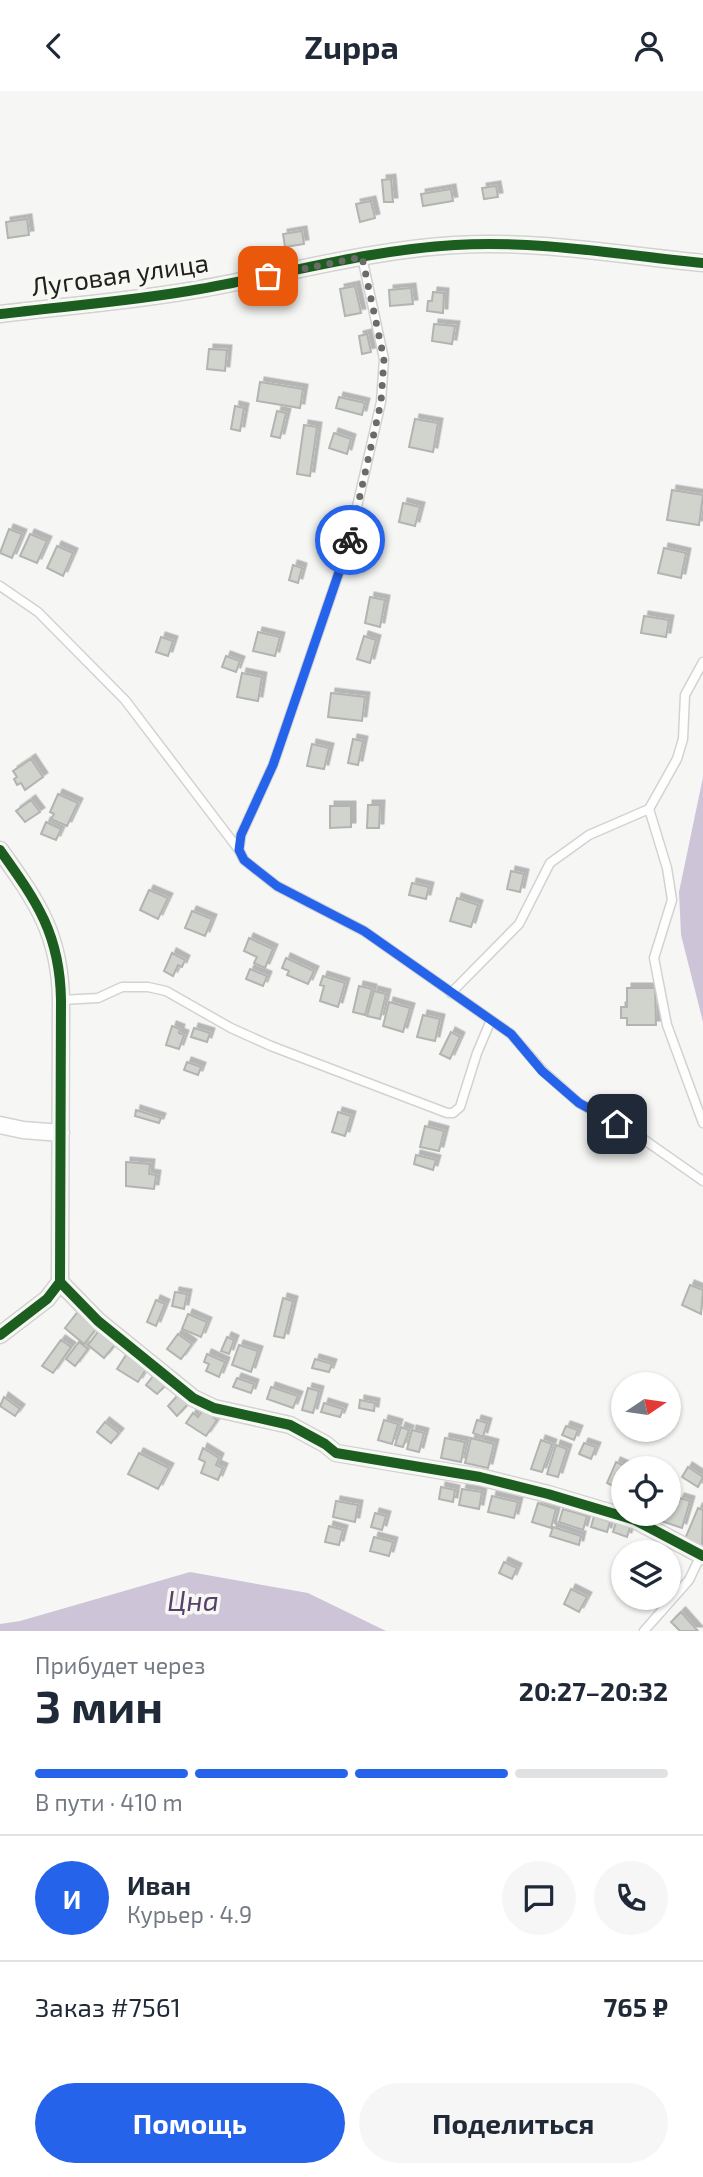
<!DOCTYPE html>
<html lang="ru">
<meta charset="utf-8">
<style>
:root{--surface:#fff;--page:#f6f6f7;--text:#1f2937;--muted:#747a83;--line:#e0e1e3;--accent:#2563eb}
body{margin:0;font-family:"Exo 2",sans-serif;background:var(--page);color:var(--text);height:100vh;display:flex;flex-direction:column;font-size:26px;white-space:nowrap}
*{box-sizing:border-box;margin:0}
p{font-size:23px;color:var(--muted)}
.icon{flex:none;width:38px;height:38px;fill:none;stroke:currentColor;stroke-width:2;stroke-linecap:round;stroke-linejoin:round}
.map{position:relative;height:1540px;overflow:hidden}
.drawer{display:flex;flex-direction:column;background:var(--surface);flex:1}
.drawer>*{flex:none}
.needle{width:46px;rotate:77deg}
.fabs{position:absolute;left:611px;top:1281px;display:grid;gap:14px}
.fabs a{display:grid;place-items:center;width:70px;height:70px;border-radius:50%;background:var(--surface);box-shadow:0 2px 5px #0004;font-size:35px}
.pin{position:absolute;display:grid;place-items:center;width:60px;height:60px;color:#fff;margin:-30px;border-radius:14px;box-shadow:0 4px 10px #0006}
.courier{position:absolute;display:grid;place-items:center;width:70px;height:70px;margin:-35px;border:5px solid #2563eb;border-radius:50%;background:#fff;color:#222;box-shadow:0 2px 9px #0007}
.headline em{font-style:normal;font-weight:700}
.headline div{display:flex;flex-direction:column-reverse}
.headline{display:flex;align-items:center;justify-content:space-between;height:119px;padding:0 35px}
h1{font-size:46px;font-weight:700;line-height:52px}
.bar{display:grid;grid-template-columns:repeat(4,1fr);gap:10px 7px;align-content:center;height:84px;padding:0 35px}
.bar i{height:9px;border-radius:5px;background:var(--line)}
.bar .active{background:var(--accent)}
.bar p{grid-column:span 4}
.line{display:flex;align-items:center;gap:18px;padding:0 35px;border-top:2px solid var(--line)}
.line div{flex:1}
.round{display:grid;place-items:center;flex:none;width:74px;height:74px;border-radius:37px;background:var(--page)}
.cta{display:flex;gap:14px;margin-top:auto;padding:14px 35px}
.cta a{flex:1;height:80px;border-radius:42px;background:var(--accent);color:#fff;font-size:28px;font-weight:700;line-height:80px;text-align:center}
.cta a+a{background:var(--page);color:var(--text)}
header{display:flex;justify-content:space-between;align-items:center;height:91px;padding:0 35px;background:var(--surface);font-size:32px;font-weight:700}
.map>svg:first-child{display:block}
</style>
<header><svg class="icon" aria-label="back" viewBox="0 0 24 24"><path d="M15 5l-7 7 7 7"/></svg>Zuppa<svg class="icon" aria-label="person" viewBox="0 0 24 24"><circle cx="12" cy="8" r="4"/><path d="M4 21q1-7 8-7t8 7"/></svg></header>
<div class="map">
<svg width="703" height="1540" viewBox="0 0 703 1540">
<defs>
<filter id="shadow"><feDropShadow dx="4.5" dy="-4.5" stdDeviation="0" flood-color="#0004"/></filter>
</defs>
<rect width="100%" height="100%" fill="#f6f7f5"/>
<path fill="#cec4d8" d="M703,686V931L681,844L679,801Z
M190,1481L308,1502L386,1540H0V1533L20,1530Z"/>
<path fill="#d1d4cd" stroke="#b3b4b2" stroke-width="2" filter="url(#shadow)" d="M391,88L393,111H384L382,89Z
M496,95L498,106L484,108L482,97Z
M451,98L453,110L423,115L421,103Z
M371,110L375,127L360,131L356,113Z
M27,128L29,144L8,147L6,131Z
M302,140L304,153L285,156L283,143Z
M355,195L361,222L345,225L340,198Z
M411,197L413,213L390,215L389,199Z
M433,201L444,202L443,222L427,220L428,210H432Z
M434,233L455,235L452,253L432,250Z
M367,243L371,261L362,263L359,245Z
M209,258L227,259L225,280L207,278Z
M260,291L303,298L300,317L257,310Z
M339,306L365,312L362,324L336,317Z
M235,315L244,317L240,340L231,338Z
M277,320L286,322L280,347L271,345Z
M415,328L438,332L433,361L409,356Z
M304,334L317,336L310,385L297,383Z
M334,342L351,348L347,363L329,357Z
M672,399L703,404L699,434L667,429Z
M403,412L420,416L415,435L399,431Z
M9,438L22,443L12,467L0,462Z
M30,443L47,450L37,472L20,465Z
M57,455L73,462L63,485L47,477Z
M664,457L686,462L681,487L658,482Z
M293,474L302,477L298,492L289,489Z
M370,506L385,509L380,536L365,532Z
M644,525L669,529L666,546L641,542Z
M258,541L280,546L275,565L253,560Z
M364,545L376,549L370,572L357,568Z
M161,546L173,550L168,565L156,561Z
M226,565L240,570L236,581L222,576Z
M242,582L262,586L258,610L237,606Z
M331,602L365,606L362,630L328,626Z
M353,648L363,650L358,674L348,672Z
M312,653L329,657L324,678L307,675Z
M31,668L43,686L25,699L21,692L17,694L14,688L17,686L13,680Z
M58,703L78,712L67,735L51,728L54,723L50,721Z
M31,709L40,721L25,731L16,720Z
M368,714H380L379,737H367Z
M330,715H351V736L330,737Z
M46,731L61,738L56,749L41,743Z
M511,780L524,783L520,801L507,798Z
M412,792L429,796L426,808L409,804Z
M149,799L168,807L158,828L140,819Z
M457,807L478,814L471,836L450,830Z
M192,820L212,828L205,845L185,837Z
M249,847L273,858L265,877L254,872L257,866L244,860Z
M172,862L185,869L182,876L178,874L173,885L164,880Z
M286,867L314,880L308,893L287,884L289,880L282,877Z
M250,878L267,885L263,895L246,888Z
M323,885L345,892L338,916L320,910L324,895L320,894Z
M359,895L372,898L365,924L353,921Z
M627,897H655L656,934H627V927H621V916H627Z
M374,900L386,903L380,928L367,925Z
M389,911L410,917L403,941L383,935Z
M423,924L440,928L435,950L417,946Z
M172,935L180,938L179,942L184,944L179,958L166,954Z
M194,937L210,942L207,951L191,946Z
M451,941L460,946L450,968L440,963Z
M187,971L201,976L198,984L184,979Z
M136,1019L161,1027L159,1032L135,1025Z
M338,1021L351,1025L345,1045L332,1041Z
M425,1035L444,1040L439,1060L420,1056Z
M416,1064L436,1069L433,1079L414,1073Z
M126,1071L150,1073L149,1083L156,1084L154,1098L126,1095Z
M690,1194L703,1199L701,1223L682,1214Z
M175,1201L187,1203L184,1218L172,1215Z
M283,1207L293,1210L284,1247L274,1245Z
M156,1209L165,1213L156,1235L147,1231Z
M80,1218L99,1234L84,1253L65,1237Z
M188,1223L207,1231L201,1246L182,1238Z
M101,1237L118,1250L104,1267L88,1254Z
M178,1243L192,1253L181,1268L167,1258Z
M227,1246L234,1249L229,1263L221,1260Z
M61,1249L71,1256L53,1282L42,1275Z
M79,1251L88,1258L75,1275L66,1268Z
M239,1254L258,1260L251,1281L232,1274Z
M128,1261L148,1275L138,1291L117,1278Z
M207,1263L225,1271L219,1286L206,1280L209,1273L204,1271Z
M315,1268L332,1273L329,1281L312,1277Z
M154,1284L166,1294L157,1303L146,1294Z
M237,1287L254,1293L251,1302L233,1296Z
M271,1296L298,1305L293,1317L267,1308Z
M308,1297L319,1300L313,1322L302,1319Z
M179,1303L189,1312L177,1325L168,1315Z
M4,1306L20,1318L15,1325L0,1315Z
M360,1309L375,1312L374,1320L359,1317Z
M324,1312L343,1318L340,1326L321,1321Z
M203,1319L217,1329L206,1345L186,1332L193,1322L198,1326Z
M384,1329L398,1333L392,1353L378,1349Z
M477,1329L487,1332L483,1346L473,1342Z
M105,1331L119,1342L111,1352L97,1341Z
M566,1335L578,1339L574,1349L562,1344Z
M401,1336L409,1339L403,1356L395,1354Z
M412,1339L424,1342L419,1361L407,1358Z
M445,1347L465,1351L461,1371L441,1367Z
M471,1347L494,1353L488,1377L465,1372Z
M541,1349L552,1353L542,1381L531,1378Z
M584,1352L596,1356L591,1368L579,1363Z
M556,1354L567,1358L558,1386L547,1383Z
M203,1357L219,1367L216,1374L223,1377L218,1389L201,1382L205,1371L199,1368Z
M139,1362L169,1377L158,1398L128,1383Z
M616,1371L629,1377H623V1400L607,1392Z
M688,1376L703,1386L698,1396L682,1386Z
M441,1396L455,1399L453,1411L439,1408Z
M462,1398L482,1401L479,1418L459,1414Z
M492,1405L518,1411L514,1427L488,1421Z
M680,1407L690,1410L682,1437L658,1429L661,1423H668V1412L677,1414Z
M336,1410L358,1414L355,1431L333,1426Z
M538,1412L556,1418L551,1437L532,1431Z
M698,1417L703,1419L702,1455L685,1448Z
M563,1418L587,1425L583,1439L559,1431Z
M375,1422L386,1425L382,1439L371,1436Z
M594,1425L610,1431L607,1441L591,1436Z
M616,1431L630,1436L627,1446L613,1441Z
M329,1435L343,1439L339,1454L325,1451Z
M553,1436L581,1445L579,1454L550,1445Z
M374,1446L393,1451L389,1465L370,1460Z
M504,1471L517,1477L512,1488L499,1482Z
M571,1498L587,1506L579,1521L564,1513Z
M681,1521L698,1540H680L671,1531Z"/>
<g fill="none" stroke-linecap="round" stroke-linejoin="round">
<g stroke="#d2d3d1" stroke-width="11">
<path id="lane" d="M0,495L38,521L125,609L239,759L244,769L277,795L364,840L511,943L543,980L579,1012L636,1043L703,1090
M703,571L685,604L683,648L677,668L649,718L667,777L672,809L654,867L667,934L703,1032
M239,759L241,744L273,674L348,455L381,311L384,268L362,166
M451,902L519,833L550,772L589,744L649,718
M61,909L98,907L122,896H148L166,900L231,937L271,955L447,1022H453L460,1016L477,962L491,929
M644,1540L689,1489L701,1464"/>
</g>
<g stroke="#d2d3d1" stroke-width="19">
<path id="street" d="M0,223C66,215 134,210 200,198C285,183 369,159 455,154C539,149 620,164 703,172
M0,759C37,811 60,843 61,909L60,1191L47,1208L0,1244
M0,1034L23,1039L61,1042
M60,1191L98,1230L193,1307L214,1317L290,1334L325,1353L336,1362L480,1386L548,1403L635,1429L703,1465"/>
</g>
<use href="#lane" stroke="#fefefe" stroke-width="8"/>
<use href="#street" stroke="#fefefe" stroke-width="16"/>
<g stroke="#f7f8f4" stroke-width="15">
<path id="cycleway" d="M0,223C66,215 134,210 200,198C285,183 369,159 455,154C539,149 620,164 703,172
M0,759C37,811 60,843 61,909L60,1191L47,1208L0,1244
M60,1191L98,1230L193,1307L214,1317L290,1334L325,1353L336,1362L480,1386L548,1403L635,1429L703,1465"/>
</g>
<use href="#cycleway" stroke="#1b5e20" stroke-width="10"/>
</g>
<g fill="none" stroke-linecap="round" stroke-linejoin="round">
<path stroke="#6b6c6a" stroke-width="7" stroke-dasharray="0 12.6" d="M268,185L362,166L384,268L381,311L350,449"/>
<path stroke="#2563eb" stroke-width="9" d="M350,449L273,674L241,744L239,759L244,769L277,795L364,840L511,943L542,980L579,1012L617,1033"/>
</g>
<g text-anchor="middle" stroke-width="7" stroke-linejoin="round" paint-order="stroke">
<g font-size="26" fill="#20211f" stroke="#f7f8f4">
<text transform="translate(120 184) rotate(-8)" y="9">Луговая улица</text>
</g>
<g font-size="28" font-style="italic" fill="#574069" stroke="#f7f8f4">
<text x="193" y="1520">Цна</text>
</g>
</g>
</svg>
<div class="fabs">
<a><svg class="needle" viewBox="-14 -14 28 28"><path d="M0-13l5 13h-10z" fill="#e53935"/><path d="M0 13l5-13h-10z" fill="#747a83"/></svg></a>
<a><svg class="icon" aria-label="locate" viewBox="0 0 24 24"><circle cx="12" cy="12" r="6"/><path d="M12 2v4M12 18v4M2 12h4M18 12h4"/></svg></a>
<a><svg class="icon" aria-label="layers" viewBox="0 0 24 24"><path d="M12 4l9 5-9 5-9-5zM3 14l9 5 9-5"/></svg></a>
</div>
<div class="pin" style="left:268px;top:185px;background:#ea580c"><svg class="icon" aria-label="bag" viewBox="0 0 24 24"><path d="M5 8h14l-1 12H6zM9 8a3 3 0 0 1 6 0"/></svg></div>
<div class="pin" style="left:617px;top:1033px;background:#1f2937"><svg class="icon" aria-label="home" viewBox="0 0 24 24"><path d="M3 11l9-7 9 7M6 9v11h12V9"/></svg></div>
<div class="courier" style="left:350px;top:449px"><svg class="icon" aria-label="bike" viewBox="0 0 24 24"><circle cx="6" cy="16" r="4"/><circle cx="18" cy="16" r="4"/><path d="M6 16l4-8h5l3 8M10 8l3 8H6M13 5h3"/></svg></div>
</div>
<section class="drawer">
<div class="headline"><div><h1>3 мин</h1><p>Прибудет через</p></div><em>20:27–20:32</em></div>
<div class="bar"><i class="active"></i><i class="active"></i><i class="active"></i><i></i><p>В пути · 410 m</p></div>
<div class="line" style="height:126px"><b class="round" style="background:var(--accent);color:#fff">И</b><div><b>Иван</b><p>Курьер · 4.9</p></div><a class="round"><svg class="icon" aria-label="chat" viewBox="0 0 24 24"><path d="M4 5h16v11H9l-5 4z"/></svg></a><a class="round"><svg class="icon" aria-label="phone" viewBox="0 0 24 24"><path d="M5 4h4l2 5-3 2q2 4 5 5l2-3 5 2v4C11 20 4 13 5 4z"/></svg></a></div>
<div class="line" style="height:91px"><div>Заказ #7561</div><b>765 ₽</b></div>
<div class="cta"><a>Помощь</a><a>Поделиться</a></div>
</section>
